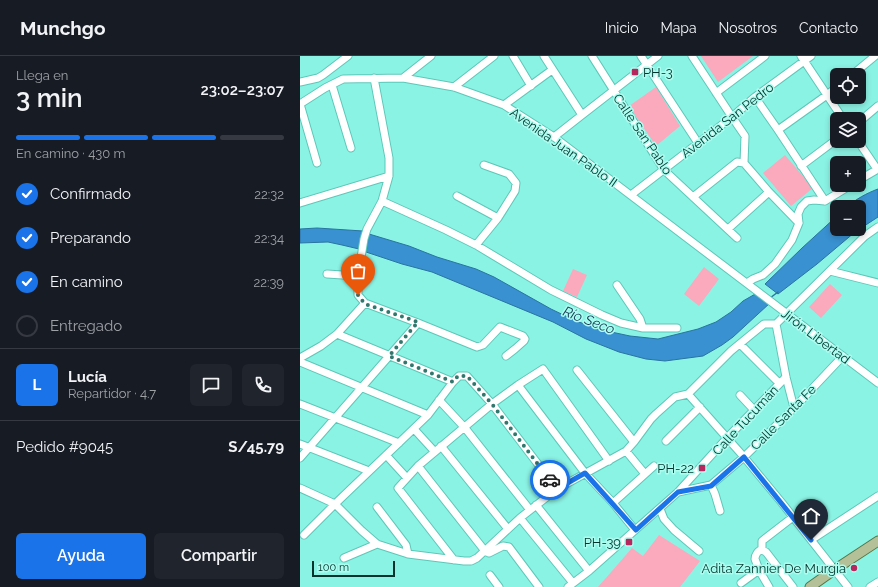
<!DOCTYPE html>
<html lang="es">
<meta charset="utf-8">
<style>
:root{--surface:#171b24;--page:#20242c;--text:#f1f3f6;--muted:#9ea1a6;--line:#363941;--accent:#1a73e8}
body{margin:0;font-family:Raleway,sans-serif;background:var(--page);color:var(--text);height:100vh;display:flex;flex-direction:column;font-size:15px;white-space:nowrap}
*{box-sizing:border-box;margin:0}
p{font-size:13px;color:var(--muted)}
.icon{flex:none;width:22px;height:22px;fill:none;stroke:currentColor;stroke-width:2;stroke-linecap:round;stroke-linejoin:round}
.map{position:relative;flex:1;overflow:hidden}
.details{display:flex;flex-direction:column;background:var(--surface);width:300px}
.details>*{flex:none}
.buttons{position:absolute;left:530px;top:12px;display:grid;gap:8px}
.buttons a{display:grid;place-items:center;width:36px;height:36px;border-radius:6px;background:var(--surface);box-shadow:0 2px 6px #0003;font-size:20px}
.scale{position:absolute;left:12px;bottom:10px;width:83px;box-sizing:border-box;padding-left:4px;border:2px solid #02342e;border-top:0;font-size:11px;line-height:14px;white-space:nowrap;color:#02342e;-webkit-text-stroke:3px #acfdf0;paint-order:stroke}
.pin{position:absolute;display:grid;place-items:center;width:34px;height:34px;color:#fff;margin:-41px -17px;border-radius:50% 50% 50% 0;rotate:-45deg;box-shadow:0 0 4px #0007}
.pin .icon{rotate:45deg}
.courier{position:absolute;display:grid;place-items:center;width:40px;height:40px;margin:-20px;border:3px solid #1a73e8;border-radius:50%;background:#fff;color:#222;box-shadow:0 1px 5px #0007}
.overview em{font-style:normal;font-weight:600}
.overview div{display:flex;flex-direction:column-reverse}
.overview{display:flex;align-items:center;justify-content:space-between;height:68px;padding:0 16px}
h1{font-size:26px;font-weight:600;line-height:30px}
.bar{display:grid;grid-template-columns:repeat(4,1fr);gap:6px 4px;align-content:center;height:48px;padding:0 16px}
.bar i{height:5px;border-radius:3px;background:var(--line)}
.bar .active{background:var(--accent)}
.bar p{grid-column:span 4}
.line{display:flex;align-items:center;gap:10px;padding:0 16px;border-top:1px solid var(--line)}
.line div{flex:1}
.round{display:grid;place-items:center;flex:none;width:42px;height:42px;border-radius:6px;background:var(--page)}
ol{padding:0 16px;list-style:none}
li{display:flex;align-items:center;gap:12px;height:44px}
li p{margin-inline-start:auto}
li .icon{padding:4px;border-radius:50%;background:var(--accent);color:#fff;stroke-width:4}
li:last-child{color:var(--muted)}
li i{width:22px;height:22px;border:2px solid var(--line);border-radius:50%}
.cta{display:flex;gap:8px;margin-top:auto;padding:8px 16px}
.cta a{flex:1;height:46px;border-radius:6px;background:var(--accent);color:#fff;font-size:16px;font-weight:600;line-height:46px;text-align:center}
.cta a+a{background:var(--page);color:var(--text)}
header{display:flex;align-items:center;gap:24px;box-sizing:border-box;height:56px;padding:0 20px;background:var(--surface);border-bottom:1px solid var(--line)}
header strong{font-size:19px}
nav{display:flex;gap:22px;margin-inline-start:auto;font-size:14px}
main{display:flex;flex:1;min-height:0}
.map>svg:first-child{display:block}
</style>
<header>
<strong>Munchgo</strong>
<nav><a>Inicio</a><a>Mapa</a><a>Nosotros</a><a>Contacto</a></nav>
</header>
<main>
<section class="details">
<div class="overview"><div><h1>3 min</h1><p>Llega en</p></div><em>23:02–23:07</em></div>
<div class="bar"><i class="active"></i><i class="active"></i><i class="active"></i><i></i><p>En camino · 430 m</p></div>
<ol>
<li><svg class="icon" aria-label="check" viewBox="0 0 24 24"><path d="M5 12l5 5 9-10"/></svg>Confirmado<p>22:32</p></li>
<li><svg class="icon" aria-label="check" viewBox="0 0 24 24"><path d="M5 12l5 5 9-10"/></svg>Preparando<p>22:34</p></li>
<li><svg class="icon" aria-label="check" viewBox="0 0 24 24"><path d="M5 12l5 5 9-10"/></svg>En camino<p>22:39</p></li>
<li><i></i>Entregado</li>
</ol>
<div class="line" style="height:72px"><b class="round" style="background:var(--accent);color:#fff">L</b><div><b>Lucía</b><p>Repartidor · 4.7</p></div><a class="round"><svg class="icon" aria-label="chat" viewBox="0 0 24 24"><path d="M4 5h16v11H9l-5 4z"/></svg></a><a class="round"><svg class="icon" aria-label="phone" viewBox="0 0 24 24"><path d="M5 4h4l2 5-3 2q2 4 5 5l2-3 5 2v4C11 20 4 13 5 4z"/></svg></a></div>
<div class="line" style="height:52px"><div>Pedido #9045</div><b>S/45.79</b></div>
<div class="cta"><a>Ayuda</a><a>Compartir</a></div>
</section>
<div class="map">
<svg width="578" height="531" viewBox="0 0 578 531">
<rect width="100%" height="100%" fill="#8bf3e4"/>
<path fill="#fba9bd" d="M401,0H453L418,26Z
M356,31L380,70L356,90L329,50Z
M485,99L513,132L491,150L463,117Z
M404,211L419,223L399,250L384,238Z
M273,213L287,219L277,241L263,235Z
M530,228L542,239L521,262L509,251Z
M359,479L400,505L380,531H298L332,492L343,500Z"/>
<path fill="#3991d1" stroke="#2875a0" d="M578,133V161L555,176L517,208L478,238L465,228L502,192L537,160V173H559V151H547C556,143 567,137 578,133Z
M17,172L63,175L59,193L42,189L28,186L0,187V173Z
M69,178L109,190L137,201L176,213L194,221L251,253L276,265L302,274L330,280L358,283L398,273L416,266L431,256L443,245L457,237L470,247L433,281L422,289L403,300L365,305L346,303L319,296L286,283L253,266L132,216L102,208L66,196Z"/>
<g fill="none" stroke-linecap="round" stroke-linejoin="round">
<path stroke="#2875a0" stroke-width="1.5" d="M470,242L478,236"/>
<g stroke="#5dc7b9" stroke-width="9">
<path id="minor" d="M213,0L231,30
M244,0L282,59
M292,0L364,114L437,182
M341,0L398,87
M392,0L432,61L445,80L444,107L469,136L499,167
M501,0L543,63
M552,19L575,0
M74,22L89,102V120L82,145L67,173L64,183L58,220V239L65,247L118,267L177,291L183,289L200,271L223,280L225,283L224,285L215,293L206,300
M103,22L131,0
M0,26L18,22L23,19L48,0
M32,29L51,92
M154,31L194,0
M416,37L465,0
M455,41L478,74L525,145
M0,48L25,32L43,23L103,22L154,31L204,49L254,81L578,327
M0,48L17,107
M204,49L252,14
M559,66L578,50
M478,74L527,39L537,31
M254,81L282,59L358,0
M558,85L577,113
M501,110L537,83
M559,124L578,113
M331,139L432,61L455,41L511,0
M157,140L198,162
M393,141L437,106L444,107
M82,145L146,174L176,189L251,234L302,259L321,267L343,272H377
M0,147L89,120
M428,173L469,136
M176,189L198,162L215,135L216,127L209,118L184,109
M530,215L578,227
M27,218L58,220
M447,227L453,223L463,219L475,208L492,184L499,167L498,158L501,151L507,145L514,144L525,145L551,129
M317,229L340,263L343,272
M37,278L153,326
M440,288L479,327
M0,302L21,290L37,278L65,247
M0,306L128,359
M277,314L334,386
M218,329L285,417L313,447L335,474
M388,338L444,401L482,447L548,531
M440,339L454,354
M139,344L165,372L230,454
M0,348L99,387
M494,352L486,321L476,268L565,180L578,171
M114,373L135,396
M366,385L400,351
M0,388L69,415
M141,390L208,473
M326,395L345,418
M86,399L107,422
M0,402L118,267
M118,410L185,495L189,497L203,490L209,491L239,531
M411,429L415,438L420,455
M0,432L35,448L62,475L77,488L108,498L164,505H171L177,502L220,462L257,433L326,395L334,386L351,363L356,358L375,341L388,338L431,295L464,268H476
M378,436L411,429L444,401L494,352L543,300
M313,447L354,410
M236,449L289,515
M77,451L106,489L108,498
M360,453L364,463L374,474L399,495
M220,462L273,527
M4,479L35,448L128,359L153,326L159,320H167L192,348L257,433
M511,484L578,440
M462,494L466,496L493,531
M462,494V485L493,461
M462,494C458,494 455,499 455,503L459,514L469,531
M44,502L77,488
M154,504L98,432L118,410L192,348L218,329L243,313L309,405
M190,519L199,531
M441,527L459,514
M268,531L289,515L378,436L427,382L486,321
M570,531L578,526"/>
</g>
<g stroke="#557447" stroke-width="11">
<path id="major" d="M510,531L534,514L578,485"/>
</g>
<use href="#minor" stroke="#fff" stroke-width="7"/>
<use href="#major" stroke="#b4c198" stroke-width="9"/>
</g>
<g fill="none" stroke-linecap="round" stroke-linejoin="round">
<path stroke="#32776e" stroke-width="4" stroke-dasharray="0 7.2" d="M58,239L65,248L118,266L89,300L153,326L158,320H167L192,348L250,424"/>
<path stroke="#1a73e8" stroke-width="5" d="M250,424L257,433L285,417L336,474L378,436L411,430L444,401L511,484"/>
</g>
<g fill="#b6285d" stroke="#acfdf0" stroke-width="1.5">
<rect x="331" y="12" width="8" height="8" rx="2"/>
<rect x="398" y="408" width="8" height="8" rx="2"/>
<rect x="325" y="482" width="8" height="8" rx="2"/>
<circle cx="554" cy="512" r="4"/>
</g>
<g text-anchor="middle" stroke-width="3" stroke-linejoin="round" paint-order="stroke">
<g font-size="13" fill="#02342e" stroke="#acfdf0" text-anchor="end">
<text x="343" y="21" text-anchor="start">PH-3</text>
<text x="394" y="417">PH-22</text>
<text x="321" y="491">PH-39</text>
<text x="546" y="517">Adita Zannier De Murgia</text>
</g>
<g font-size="13" fill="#02342e" stroke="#acfdf0">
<text transform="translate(427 64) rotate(-38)" y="5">Avenida San Pedro</text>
<text transform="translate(343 78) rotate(56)" y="5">Calle San Pablo</text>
<text transform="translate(264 91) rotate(35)" y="5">Avenida Juan Pablo II</text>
<text transform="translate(516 280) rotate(37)" y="5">Jirón Libertad</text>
<text transform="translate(483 361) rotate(-45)" y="5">Calle Santa Fe</text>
<text transform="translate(445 364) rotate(-47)" y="5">Calle Tucumán</text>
</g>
<g font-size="14" font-style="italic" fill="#153954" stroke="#acfdf0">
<text transform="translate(289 264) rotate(21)" y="5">Río Seco</text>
</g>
</g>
</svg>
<div class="buttons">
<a><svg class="icon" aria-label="locate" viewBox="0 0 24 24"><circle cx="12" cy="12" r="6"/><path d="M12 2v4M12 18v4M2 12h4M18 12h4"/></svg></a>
<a><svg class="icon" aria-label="layers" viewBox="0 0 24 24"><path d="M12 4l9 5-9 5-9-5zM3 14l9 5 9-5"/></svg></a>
<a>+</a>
<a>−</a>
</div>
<div class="scale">100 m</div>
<div class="pin" style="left:58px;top:239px;background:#ea580c"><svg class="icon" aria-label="bag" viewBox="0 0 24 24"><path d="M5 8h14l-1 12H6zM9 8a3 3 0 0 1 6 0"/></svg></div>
<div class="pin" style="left:511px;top:484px;background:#1f2937"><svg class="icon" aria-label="home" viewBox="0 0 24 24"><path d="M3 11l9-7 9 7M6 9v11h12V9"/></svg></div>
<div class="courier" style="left:250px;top:424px"><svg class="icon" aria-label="car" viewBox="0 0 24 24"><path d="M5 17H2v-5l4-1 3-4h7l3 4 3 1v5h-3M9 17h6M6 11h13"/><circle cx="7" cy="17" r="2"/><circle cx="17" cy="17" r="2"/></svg></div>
</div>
</main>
